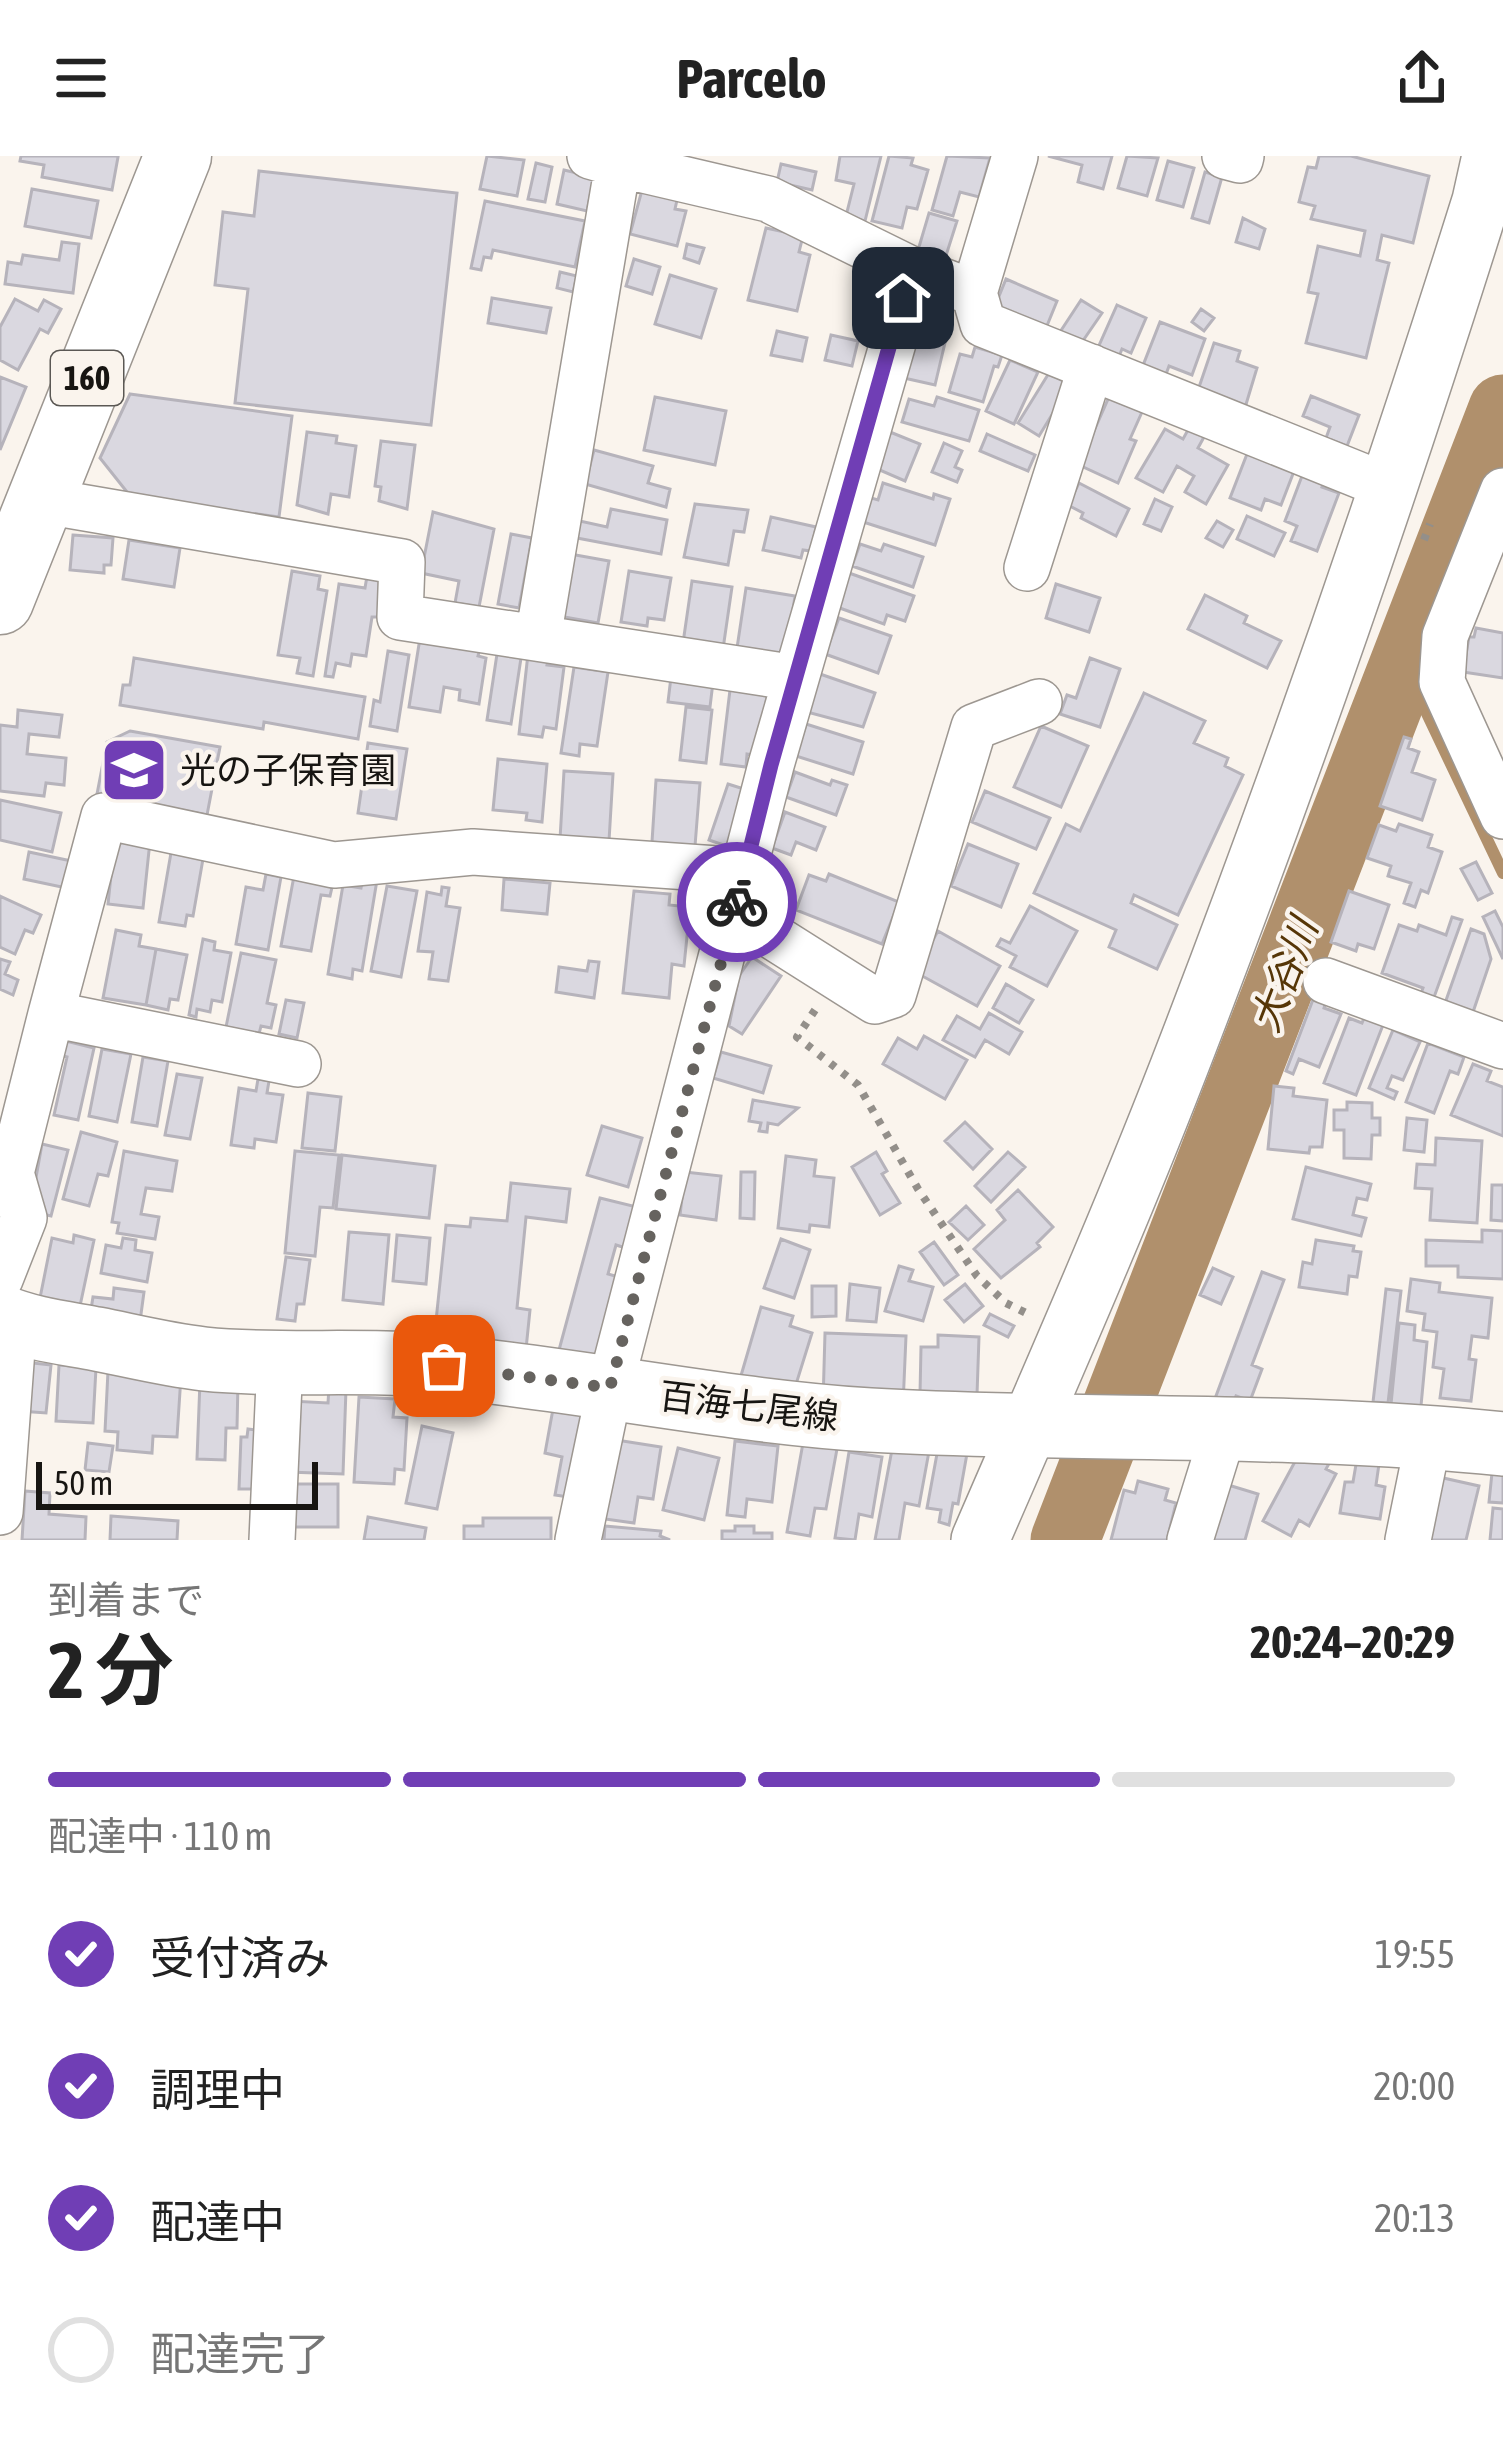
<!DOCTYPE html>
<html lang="ja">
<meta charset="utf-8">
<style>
:root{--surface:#fff;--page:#f2f2f2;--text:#222;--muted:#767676;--line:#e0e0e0;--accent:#703eb5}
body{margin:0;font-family:"Asap Condensed","Noto Sans JP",sans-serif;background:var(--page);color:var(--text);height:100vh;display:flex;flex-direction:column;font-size:45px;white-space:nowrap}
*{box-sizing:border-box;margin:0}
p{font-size:39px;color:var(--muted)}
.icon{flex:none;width:66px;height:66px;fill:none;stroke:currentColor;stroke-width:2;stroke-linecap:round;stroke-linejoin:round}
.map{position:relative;height:1384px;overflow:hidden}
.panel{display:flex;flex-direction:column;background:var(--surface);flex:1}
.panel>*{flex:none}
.scale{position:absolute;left:36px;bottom:30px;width:282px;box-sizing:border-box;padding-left:12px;border:6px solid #171512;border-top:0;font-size:33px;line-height:42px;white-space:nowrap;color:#171512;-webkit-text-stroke:9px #faf4ed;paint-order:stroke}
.pin{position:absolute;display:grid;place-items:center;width:102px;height:102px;color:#fff;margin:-51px;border-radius:24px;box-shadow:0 6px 18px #0006}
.courier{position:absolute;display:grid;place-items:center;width:120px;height:120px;margin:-60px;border:9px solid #703eb5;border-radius:50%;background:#fff;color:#222;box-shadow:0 3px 15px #0007}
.summary em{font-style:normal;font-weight:700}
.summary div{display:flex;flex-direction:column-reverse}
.summary{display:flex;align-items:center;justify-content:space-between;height:204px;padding:0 48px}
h1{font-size:78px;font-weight:700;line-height:90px}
.bar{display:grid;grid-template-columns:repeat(4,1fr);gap:18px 12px;align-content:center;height:144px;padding:0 48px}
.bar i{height:15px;border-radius:9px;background:var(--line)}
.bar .active{background:var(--accent)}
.bar p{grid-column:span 4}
ol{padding:0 48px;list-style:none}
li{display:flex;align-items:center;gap:36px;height:132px}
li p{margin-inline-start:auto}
li .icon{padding:12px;border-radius:50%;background:var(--accent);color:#fff;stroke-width:4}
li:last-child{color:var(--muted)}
li i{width:66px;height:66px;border:6px solid var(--line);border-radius:50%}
header{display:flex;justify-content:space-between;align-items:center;height:156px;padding:0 48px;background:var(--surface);font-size:54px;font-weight:700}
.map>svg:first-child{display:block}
</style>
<header><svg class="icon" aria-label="menu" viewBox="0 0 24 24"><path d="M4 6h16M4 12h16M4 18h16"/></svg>Parcelo<svg class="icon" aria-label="share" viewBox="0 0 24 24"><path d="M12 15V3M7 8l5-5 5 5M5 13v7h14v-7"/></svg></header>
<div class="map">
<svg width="1503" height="1384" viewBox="0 0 1503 1384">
<rect width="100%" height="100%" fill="#faf4ed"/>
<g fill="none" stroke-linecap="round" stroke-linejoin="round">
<path stroke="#b0906c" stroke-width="12" d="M1402,515L1422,547L1503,717"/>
<path stroke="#b0906c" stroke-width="69" d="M1065,1384L1503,253"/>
</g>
<path fill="#dad8e0" stroke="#b6b3bb" stroke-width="3" d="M21,0H116L118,1L112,34L42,21L44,9L20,5Z
M487,0L524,4L517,40L480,33Z
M840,0H881L865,65L846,60L854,28L836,24Z
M889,0L913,2L911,9L928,14L917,53L907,51L902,72L872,65Z
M947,0L990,2L979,41L960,36L953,60L932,54Z
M1048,0H1112L1103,33L1078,26L1082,9Z
M1127,0L1158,2L1147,40L1118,32Z
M1319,0H1351L1429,20L1413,87L1382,79L1377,104L1389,107L1366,202L1306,187L1318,138L1308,136L1318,90L1360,100L1365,75L1311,63L1315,50L1299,46L1308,11L1316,12Z
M1168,5L1194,12L1183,51L1157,44Z
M536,7L552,11L545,46L528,43Z
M781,8L816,16L812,34L777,26Z
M564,14L594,21L587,55L557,48Z
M259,15L457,37L431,269L235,247L248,133L215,129L223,56L254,60Z
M1205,16L1222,21L1209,67L1192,62Z
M32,33L98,45L91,82L25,70Z
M642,34L677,44L675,53L686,55L677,90L630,78Z
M485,45L585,65L575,111L493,94L491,102L484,101L481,114L471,112Z
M929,57L957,65L943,109L916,101Z
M1243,62L1265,73L1259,93L1236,86Z
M766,72L803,80L799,96L810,99L797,155L748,144Z
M62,86L79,88L73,137L5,128L8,106L21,108L23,99L59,104Z
M687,88L704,92L699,107L684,102Z
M634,103L660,111L652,138L626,130Z
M560,116L577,120L573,136L557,132Z
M670,119L716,133L701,182L655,168Z
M1006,123L1057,145L1044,177L993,155Z
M915,141L946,148L940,172L948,174L935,229L904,222Z
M492,142L551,152L546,177L488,167Z
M15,143L38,155L44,144L61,153L48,177L40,173L18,214L0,204V171Z
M1081,144L1102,157L1080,189L1060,176Z
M1117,149L1146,162L1131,197L1122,193L1118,203L1097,194Z
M1201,153L1214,162L1204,175L1192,166Z
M1160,166L1205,183L1192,219L1169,210L1165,221L1142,212Z
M777,175L807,182L802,205L771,199Z
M831,179L858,185L852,210L825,204Z
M1214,187L1240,195L1237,205L1257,212L1244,255L1196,240Z
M975,191L1002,199L998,211L994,210L983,246L949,236L960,198L972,201Z
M1010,204L1038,216L1014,268L986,255Z
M1049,217L1070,229L1039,280L1018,267Z
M0,221L26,231L0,294Z
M130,238L292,260L279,361L131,341L100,302Z
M1311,240L1359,259L1347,290L1326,282L1330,271L1303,260Z
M655,241L726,255L715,309L644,294Z
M937,241L979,254L969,285L902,266L909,243L934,250Z
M1109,241L1142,256L1130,283L1136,285L1118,327L1079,309Z
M1189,272L1204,281L1198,292L1228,309L1206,348L1185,336L1194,320L1177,310L1163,336L1136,322L1165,273L1183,283Z
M307,276L337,280L336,287L356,290L349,341L331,338L328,358L297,349Z
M890,276L920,288L905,325L875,312Z
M987,278L1035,299L1028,315L980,295Z
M381,285L415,289L407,353L379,345L381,331L375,330Z
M944,287L962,295L955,311L962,314L957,326L932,316Z
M594,294L653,310L648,327L670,333L666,351L585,328Z
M1247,298L1296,310L1281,349L1265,343L1261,354L1230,342Z
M1305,312L1326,321L1322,331L1339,337L1317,395L1291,385L1297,370L1285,365Z
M883,327L933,343L934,338L950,343L935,389L860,365L868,341L878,344Z
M1079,327L1129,353L1116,380L1081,362L1083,357L1068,349Z
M1155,343L1172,351L1161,375L1144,368Z
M695,348L748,354L744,376L734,375L728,409L684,401Z
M611,353L667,364L661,398L577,382L580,365L607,371Z
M433,356L494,373L479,451L455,447L459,425L421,417Z
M1247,360L1285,377L1274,400L1237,383Z
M771,361L816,371L811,395L803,394L801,402L763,394Z
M1217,365L1233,374L1223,391L1206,382Z
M511,378L532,382L519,452L498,448Z
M73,379L113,382L111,409H104V417L70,414Z
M129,384L180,392L174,431L123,423Z
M860,388L881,395L884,388L923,401L913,431L852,410Z
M570,398L609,405L598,467L559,460Z
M292,415L320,420L318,433L327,435L313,520L297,517L300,502L278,499Z
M629,415L671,422L664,464L648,462L647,470L621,466Z
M849,417L914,440L905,465L887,459L884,468L837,451Z
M367,420L384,423L378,461H372L366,500L352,498L350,510L336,507L333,521L325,520L339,428L365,432Z
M692,425L732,431L723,493L683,487Z
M1056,428L1100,442L1089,476L1046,462Z
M746,432L795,440L786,500L737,492Z
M1205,439L1247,460L1244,467L1281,485L1267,512L1188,473Z
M839,462L891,480L878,517L825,498Z
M1476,472L1503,477V522L1463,516L1469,481H1474Z
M420,482L480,492L478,500L486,502L479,548L459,544L460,534L444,531L440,556L409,551Z
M388,495L409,499L397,575L370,570L374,544L380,546Z
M497,498L521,502L511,568L487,564Z
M528,498L549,500L547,509L564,511L556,573L544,571L542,581L519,578Z
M134,502L365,541L358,583L264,566L263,573L120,549L123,529H130Z
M1090,502L1120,513L1100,571L1060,558L1067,539L1076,542Z
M574,511L608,516L597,590L580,588L579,600L561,597Z
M820,518L875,537L863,571L807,556Z
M671,521L713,526L710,551L668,546Z
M730,534L767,539L759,600L747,598L746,611L721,608Z
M1144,537L1205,565L1194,587L1228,602L1225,610L1243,619L1178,759L1134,739L1131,747L1177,769L1157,813L1109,791L1116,774L1034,737L1066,668L1080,675Z
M686,551L712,554L706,607L680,604Z
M18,554L62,559L59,581L29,578L27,598L66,602L64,629L46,627L44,640L0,635V569L17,571Z
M806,568L863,586L853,618L796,600Z
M1041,570L1088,590L1061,651L1014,631Z
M130,575L220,591L207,659L97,638L107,586Z
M1404,581L1411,583L1408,592L1419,596L1412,616L1435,624L1422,664L1380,650Z
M368,587L407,593L396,663L358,657Z
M498,603L547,608L542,666L526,664L527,657L493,654Z
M564,615L613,618L609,685L560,683Z
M795,616L830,629L832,624L847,629L836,659L786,641Z
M656,624L700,627L695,690L652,686Z
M728,628L763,639L744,696L709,684Z
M985,635L1050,662L1036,693L972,666Z
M0,644L61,657L52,696L0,684Z
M785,656L825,671L816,694L796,686L791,699L772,692Z
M1399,668L1432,679L1428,691L1442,696L1428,737L1421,734L1415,751L1404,747L1411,727L1388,720L1391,710L1367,702L1379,669L1396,675Z
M115,681L150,685L143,752L108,748Z
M968,688L1018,708L1001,751L951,730Z
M172,691L203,703L193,760L187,759L185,770L159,766Z
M29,696L76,706L71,733L24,723Z
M1476,706L1492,737L1478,744L1461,713Z
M266,718L281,721L268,794L236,788L246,731L263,734Z
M829,718L899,746L882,788L796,754L809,719L826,725Z
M294,720L333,727L330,740L321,739L311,795L281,790Z
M363,722L377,724L362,815L353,813L352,823L328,818L343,729L361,732Z
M504,723L550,727L547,758L502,754Z
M387,730L417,735L401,821L371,815Z
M442,731L449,732L446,750L460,752L448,825L429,823L433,796L418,795L427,736L441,739Z
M634,735L670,738L669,749L690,751L684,810L672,808L669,842L623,837Z
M1349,735L1389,749L1374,793L1358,788L1356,795L1331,786Z
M0,740L41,759L33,777L25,774L15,798L0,791Z
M1030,750L1077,775L1047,830L1010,811L1016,800L997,790L1001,783L1010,787Z
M1495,755L1503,771V803L1483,761Z
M1452,761L1462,764L1433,844L1420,840L1423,832L1382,817L1399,769L1417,775L1419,769L1446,779Z
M1471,773L1484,778L1491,803L1472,859L1444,850Z
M116,774L141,779L139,790L156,793L146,849L103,842Z
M938,775L1000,810L977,850L915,816Z
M203,783L215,786L214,794L231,797L222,846L212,844L210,856L197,853L196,861L189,859Z
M156,793L187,799L178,844L170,843L168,854L146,849Z
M241,797L276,804L267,847L276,849L271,872L261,870L259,878L226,871Z
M752,801L781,820L742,878L729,870L739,820Z
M0,803L10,806L5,818L18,824L13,839L0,833Z
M589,805L599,806L594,842L556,836L559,811L587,815Z
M1006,828L1033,844L1019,867L993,852Z
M1314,841L1326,845L1324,852L1341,858L1319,911L1299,903L1293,918L1286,915Z
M286,844L304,847L297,882L279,878Z
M989,857L1022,876L1009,898L985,884L975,901L943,884L957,860L980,873Z
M1349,862L1362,867L1364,862L1383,869L1356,939L1324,927Z
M1393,874L1420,886L1403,924L1392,920L1387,932L1397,936L1394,943L1369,932Z
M924,880L967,904L945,943L883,908L898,882L917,893Z
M62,884L94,892L78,964L54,959L67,901L58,899Z
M1428,887L1464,901L1458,918L1450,915L1434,957L1406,946Z
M102,893L131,898L117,966L89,960Z
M721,896L771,910L763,937L713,922Z
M143,901L168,905L157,970L132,966Z
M1473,908L1491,915L1487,925L1503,931V980L1451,959Z
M177,918L202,922L190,983L165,979Z
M258,923L269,925L267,937L283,939L276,986L255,983L254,992L231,989L239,932L256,935Z
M1274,930L1294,932L1293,940L1327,944L1322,991H1310L1309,997L1268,993Z
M308,937L341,941L335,995L302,992Z
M753,944L798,952L778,969L768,967L767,976L759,975L761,967L749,965Z
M1347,946L1372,947V962H1380V979H1372L1371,1003L1344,1002V974H1334V954H1347Z
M1407,962L1427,964L1424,996L1404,994Z
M965,966L992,993L973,1013L945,985Z
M602,970L642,982L628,1031L587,1019Z
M81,976L117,986L108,1020L98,1018L89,1050L63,1043Z
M1436,982L1482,985L1477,1067L1430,1064L1432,1033L1415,1032L1417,1008L1435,1009Z
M42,988L68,994L51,1060L30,1055Z
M124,995L177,1005L172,1035L146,1032L141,1058L159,1061L155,1083L117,1077L119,1067L112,1066Z
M295,995L339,999L333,1052L320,1051L315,1100L285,1097Z
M876,996L887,1015L882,1018L900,1047L880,1059L852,1011Z
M1008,996L1025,1011L991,1046L975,1030Z
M342,999L435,1010L429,1062L336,1053Z
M786,1000L816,1004L814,1020L834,1022L829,1071L810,1069L809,1076L778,1072Z
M1306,1011L1371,1028L1367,1044L1357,1042L1353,1059L1366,1062L1361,1080L1293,1063Z
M685,1016L721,1020L716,1064L680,1059Z
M741,1016H755L754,1063L740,1062Z
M511,1027L570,1033L566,1066L526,1061L517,1152L530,1154L526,1193L434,1184L446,1069L470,1071L471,1062L507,1065Z
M1492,1029H1503V1065L1491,1064Z
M1018,1034L1053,1071L1037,1087L1040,1091L1001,1122L974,1093L1005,1064L997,1054Z
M600,1042L641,1052L629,1093L616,1089L608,1118L622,1122L600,1205L559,1194Z
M966,1050L984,1069L968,1084L949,1066Z
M1482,1074L1503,1075V1123L1458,1121V1110H1426V1084L1482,1086Z
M349,1076L389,1079L383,1148L343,1144Z
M74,1079L94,1084L80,1150L40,1142L52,1082L73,1087Z
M397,1079L430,1082L426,1128L393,1125Z
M123,1082L136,1084L135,1094L152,1097L147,1126L101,1117L106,1089L121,1092Z
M781,1083L810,1094L794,1142L764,1132Z
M1316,1084L1354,1090L1353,1095L1361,1096L1357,1121L1349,1120L1347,1138L1299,1131L1303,1106L1312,1108Z
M934,1086L958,1119L944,1129L920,1096Z
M286,1101L310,1104L304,1148H297L295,1165L277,1163Z
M899,1110L913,1114L909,1125L933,1131L923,1165L885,1155Z
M1213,1112L1233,1121L1221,1148L1200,1139Z
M1262,1116L1284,1124L1252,1209L1262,1213L1250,1245L1236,1240L1233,1247L1216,1240Z
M1411,1123L1440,1127L1439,1136L1492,1142L1488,1182L1472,1180L1469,1203L1476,1204L1471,1245L1440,1242L1444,1213L1433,1211L1437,1176L1423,1174L1425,1158L1407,1155Z
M850,1128L880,1132L876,1166L847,1164Z
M965,1128L983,1150L964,1166L945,1144Z
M812,1130H836V1160L812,1161Z
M114,1132L144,1136L139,1173L88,1172L93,1141L113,1143Z
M1386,1133L1401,1135L1388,1247L1373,1246Z
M761,1151L793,1160L790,1170L812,1177L793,1238L740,1223Z
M990,1158L1014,1170L1008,1181L984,1169Z
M1399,1167L1415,1169L1414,1184L1427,1186L1421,1250L1391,1248Z
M825,1177L906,1180L903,1250L823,1247Z
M938,1179L979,1181L977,1239L920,1238L921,1191H938Z
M24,1206L51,1209L46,1257L20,1255Z
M59,1209L96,1212L93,1267L56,1265Z
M108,1215L181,1220L177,1281L153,1280L152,1297L117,1294L118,1276L105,1275Z
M200,1225L238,1226L237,1272H226L225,1304L197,1303Z
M329,1231L346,1233L343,1318L288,1316L291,1245L328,1247Z
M359,1241L395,1243L393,1261L407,1262L404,1314L395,1313L394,1328L354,1326Z
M555,1242L588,1248L569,1341L555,1339L562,1301L545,1297Z
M422,1270L453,1277L437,1353L406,1347Z
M248,1273L256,1274L260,1333H239L241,1281H247Z
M610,1283L661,1291L653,1343L638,1341L634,1367L598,1362Z
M894,1283L930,1290L919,1350L905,1347L899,1384H875Z
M735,1285L778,1290L772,1346L747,1343L745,1361L727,1359Z
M88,1287L113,1290L109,1316L85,1314Z
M803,1287L837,1293L826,1353L815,1352L810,1380L787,1376Z
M939,1287L968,1292L958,1348L953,1347L949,1369L939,1366L941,1354L927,1352Z
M1305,1287L1332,1302L1326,1313L1336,1318L1309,1370L1299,1364L1291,1380L1263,1365Z
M1359,1291L1381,1294L1376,1329L1385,1331L1380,1363L1340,1357L1345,1326H1353Z
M678,1292L719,1302L704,1364L663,1354Z
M849,1296L882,1301L872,1361L859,1358L855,1384L835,1382Z
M1493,1307L1503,1308V1347L1489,1346Z
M1430,1319L1479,1330L1466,1384H1415Z
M1138,1325L1168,1333L1165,1344L1176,1347L1167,1384H1111L1124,1334L1135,1337Z
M286,1328H338V1371H286Z
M1225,1328L1258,1338L1245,1384H1208Z
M25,1335L50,1337L49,1358L86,1361L85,1384H22Z
M1493,1352L1503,1353V1384H1490Z
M111,1360L178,1365L177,1384H110Z
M368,1361L426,1372L424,1384H364Z
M483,1362H551V1384H464V1370H483Z
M605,1370L661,1375L660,1380L670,1384H604Z
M735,1370H754V1377H772V1384H722V1375H735Z"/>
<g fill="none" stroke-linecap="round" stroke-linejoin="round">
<g stroke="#9d9791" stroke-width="48">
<path id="minor" d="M1225,0L1240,4L1241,0
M618,8L768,43L908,112
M974,137L983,168L1391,332
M1503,335L1445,480L1442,526L1503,660
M39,344L402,406L400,461L796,522
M1027,412L1091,211
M538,482L618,8L590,0
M734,756L875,845L893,839L974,571L1039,546
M1326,825L1503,890
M51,858L104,660L334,709L473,696L746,715
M0,1123L24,1062L11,1017L51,858L298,908
M0,1356L14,1166
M272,1384L280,1205
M578,1384L610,1231L771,609L897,173L908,112L974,137L1015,0
M1190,1384L1225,1271
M1408,1384L1429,1281"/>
</g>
<g stroke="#9d9791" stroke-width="60">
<path id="tertiary" d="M980,1384C1051,1220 1124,1055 1188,888C1295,610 1392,329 1481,45L1491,0"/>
</g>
<g stroke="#9d9791" stroke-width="66">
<path id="secondary" d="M0,1160C30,1173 65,1177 97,1183C132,1190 168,1199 204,1203C284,1211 367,1202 448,1211C589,1225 728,1255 870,1264C1081,1276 1292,1266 1503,1288"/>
</g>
<g stroke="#9d9791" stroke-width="69">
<path id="trunk" d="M0,445L178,0"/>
</g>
<path stroke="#938f8a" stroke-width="8" stroke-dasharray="6 9" stroke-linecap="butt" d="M1424,384L1430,368
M815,854L797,881L858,929L918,1033L977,1120L1006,1147L1028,1158"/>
<use href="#minor" stroke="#fff" stroke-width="45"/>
<use href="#tertiary" stroke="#fff" stroke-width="57"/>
<use href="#secondary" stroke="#fff" stroke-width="63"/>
<use href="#trunk" stroke="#fff" stroke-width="66"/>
</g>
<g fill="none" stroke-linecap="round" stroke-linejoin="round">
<path stroke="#66635f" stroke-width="12" stroke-dasharray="0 21.6" d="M444,1210L610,1232L737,746"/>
<path stroke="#703eb5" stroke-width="15" d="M737,746L771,609L903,142"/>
</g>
<defs>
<g id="school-square" transform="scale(3.45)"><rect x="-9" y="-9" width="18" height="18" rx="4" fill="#703eb5" stroke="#faf4ed"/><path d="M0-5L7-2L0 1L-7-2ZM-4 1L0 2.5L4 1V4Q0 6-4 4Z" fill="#fff"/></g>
</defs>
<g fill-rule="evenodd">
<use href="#school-square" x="134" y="614"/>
</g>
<g text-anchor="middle" stroke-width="9" stroke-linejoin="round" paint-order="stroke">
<rect fill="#faf4ed" stroke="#5b5854" stroke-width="3" x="51" y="195" width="72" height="54" rx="9"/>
<g font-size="33" font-weight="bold" fill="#171512">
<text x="87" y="234">160</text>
</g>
<g font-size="36" fill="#171512" stroke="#faf4ed" text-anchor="start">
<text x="180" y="627">光の子保育園</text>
</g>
<g font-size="36" fill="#171512" stroke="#faf4ed">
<text transform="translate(749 1250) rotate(7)" y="13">百海七尾線</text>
</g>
<g font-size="39" font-style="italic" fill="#563607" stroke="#faf4ed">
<text transform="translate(1284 819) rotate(-69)" y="14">大谷川</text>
</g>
</g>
</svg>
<div class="scale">50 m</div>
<div class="pin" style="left:444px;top:1210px;background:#ea580c"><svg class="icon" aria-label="bag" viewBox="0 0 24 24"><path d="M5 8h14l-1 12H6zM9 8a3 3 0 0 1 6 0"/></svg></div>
<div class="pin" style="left:903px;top:142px;background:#1f2937"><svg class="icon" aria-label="home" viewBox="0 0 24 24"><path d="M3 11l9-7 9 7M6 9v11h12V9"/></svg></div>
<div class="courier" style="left:737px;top:746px"><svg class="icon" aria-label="bike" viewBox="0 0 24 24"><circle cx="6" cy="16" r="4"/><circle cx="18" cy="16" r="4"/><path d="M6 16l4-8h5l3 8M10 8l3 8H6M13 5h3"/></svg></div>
</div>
<section class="panel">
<div class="summary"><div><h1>2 分</h1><p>到着まで</p></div><em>20:24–20:29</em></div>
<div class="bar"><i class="active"></i><i class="active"></i><i class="active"></i><i></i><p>配達中 · 110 m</p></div>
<ol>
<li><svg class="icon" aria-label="check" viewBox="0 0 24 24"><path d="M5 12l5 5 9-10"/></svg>受付済み<p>19:55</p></li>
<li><svg class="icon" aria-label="check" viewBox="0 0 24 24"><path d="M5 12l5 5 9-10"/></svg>調理中<p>20:00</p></li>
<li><svg class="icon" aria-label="check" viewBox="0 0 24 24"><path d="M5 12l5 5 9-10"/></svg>配達中<p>20:13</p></li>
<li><i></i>配達完了</li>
</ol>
</section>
